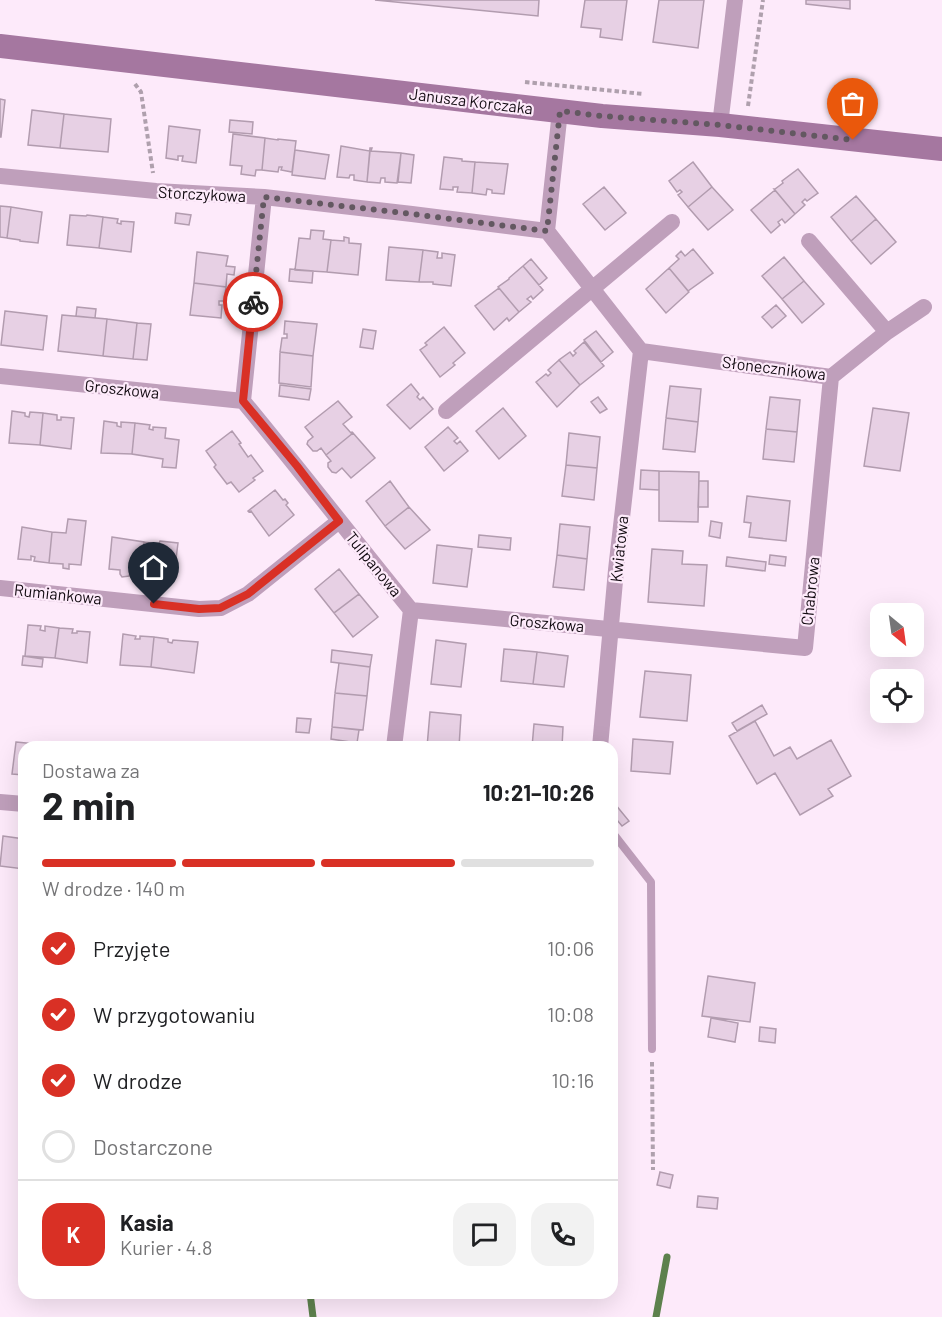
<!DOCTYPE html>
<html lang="pl">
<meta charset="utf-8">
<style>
:root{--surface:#fff;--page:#f2f2f2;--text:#202124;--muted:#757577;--line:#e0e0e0;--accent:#d93025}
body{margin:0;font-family:Barlow,sans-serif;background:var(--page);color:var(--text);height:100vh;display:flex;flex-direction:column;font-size:22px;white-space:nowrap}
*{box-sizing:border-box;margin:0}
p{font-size:20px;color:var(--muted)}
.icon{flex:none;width:33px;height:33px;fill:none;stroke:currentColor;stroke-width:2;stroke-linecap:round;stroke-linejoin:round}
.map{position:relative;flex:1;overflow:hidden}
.sheet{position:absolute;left:18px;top:741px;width:600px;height:558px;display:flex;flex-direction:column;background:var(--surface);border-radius:18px;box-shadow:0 6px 24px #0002}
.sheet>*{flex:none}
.needle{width:39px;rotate:151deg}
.buttons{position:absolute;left:870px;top:603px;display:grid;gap:12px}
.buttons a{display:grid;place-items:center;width:54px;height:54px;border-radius:12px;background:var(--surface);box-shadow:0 6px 24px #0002;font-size:30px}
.pin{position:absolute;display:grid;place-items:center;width:51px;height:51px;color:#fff;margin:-62px -26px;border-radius:50% 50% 50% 0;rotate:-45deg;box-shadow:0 0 6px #0007}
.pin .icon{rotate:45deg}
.courier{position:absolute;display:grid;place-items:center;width:60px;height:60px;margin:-30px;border:4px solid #d93025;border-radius:50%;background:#fff;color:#222;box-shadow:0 2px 8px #0007}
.summary em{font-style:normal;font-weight:700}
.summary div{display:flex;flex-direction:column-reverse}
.summary{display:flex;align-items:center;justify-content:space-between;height:102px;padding:0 24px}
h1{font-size:39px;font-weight:700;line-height:45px}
.bar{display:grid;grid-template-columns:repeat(4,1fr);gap:9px 6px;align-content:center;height:72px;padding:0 24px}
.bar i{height:8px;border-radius:4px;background:var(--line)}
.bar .active{background:var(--accent)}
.bar p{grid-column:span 4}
.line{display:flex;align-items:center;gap:15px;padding:0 24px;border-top:2px solid var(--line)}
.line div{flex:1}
.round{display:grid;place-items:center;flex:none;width:63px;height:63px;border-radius:18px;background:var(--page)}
ol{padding:0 24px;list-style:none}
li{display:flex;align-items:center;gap:18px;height:66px}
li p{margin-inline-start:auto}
li .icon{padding:6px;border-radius:50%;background:var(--accent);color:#fff;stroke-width:4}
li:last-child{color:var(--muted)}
li i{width:33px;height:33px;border:3px solid var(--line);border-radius:50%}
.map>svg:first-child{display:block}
</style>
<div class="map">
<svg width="942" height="1317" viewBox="0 0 942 1317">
<rect width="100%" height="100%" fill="#fdeafa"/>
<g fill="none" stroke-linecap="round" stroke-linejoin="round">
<path stroke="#5d814d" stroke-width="7" d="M310,1293L313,1317
M656,1317L667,1257"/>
</g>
<path fill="#e7d0e4" stroke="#b29caf" stroke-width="1.5" d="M375,0H539L538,16Z
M585,0H627L622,40L600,37L601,29L581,27Z
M659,0H704L698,48L653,42Z
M806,0H850V9L806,4Z
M0,99L5,100L1,137H0Z
M32,110L64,114L60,148L28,145Z
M64,114L111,119L108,152L60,148Z
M230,120L253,122L252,134L229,132Z
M169,126L200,130L196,163L182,161L183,156H178V160L166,158Z
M233,134L265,138L262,170H256L255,176L241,174L242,166L230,165Z
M265,138L278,140V139L296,141L292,172L281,170L282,167H279L278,172L262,170Z
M341,146L370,151L367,182L354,180V175H350L349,178L337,177Z
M370,148H372L371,151L401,153L397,183L385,182V178H381L380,183L367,182Z
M295,150L329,155L325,179L292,175Z
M401,153L414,155L411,183L398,182Z
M444,157L462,159V161L475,162L472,193L457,192L458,187H453V190L440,189Z
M475,162L508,164L504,194L492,193V190L487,189L486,195L472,193Z
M693,162L712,187L688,207L678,195L682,192L680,190L677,192L669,181Z
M798,169L818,193L807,201L805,199L802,202L805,205L795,214L774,189H775L783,183L782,181Z
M604,187L626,213L605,230L583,204Z
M712,187L733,210L708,230L688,207Z
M775,190L795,214L785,223L782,219L778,222L780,225L771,233L751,210Z
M856,196L876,219L851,241L831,217Z
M0,206L11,207L7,238L0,237Z
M11,207L42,212L38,243L20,241V240L7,238Z
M176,213L191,215L189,225L175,223Z
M70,215L86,216L87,215L103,217L99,248L67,245Z
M103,217L118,219L117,223L121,224V221L134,222L131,252L99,248Z
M876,219L896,242L871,264L851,241Z
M311,230L324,231L323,239L331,240L327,272L295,270L299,238L310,239Z
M344,237L349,238V243L361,244L358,275L327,272L331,240L344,241Z
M389,247L423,250L419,282L386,280Z
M693,249L713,273L688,291L669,268L679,259L676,256L681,251L685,256Z
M423,250L438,252L437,258H442V253L455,255L451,286L433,284V282H419Z
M197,252L228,256L226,266L235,267L234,275L227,274L226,287L194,283Z
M784,257L804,281L782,299L762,276Z
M531,259L547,278L539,285L523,266Z
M523,266L543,290L533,299L531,296L527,299L531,302L519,312L498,287L509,279V278Z
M669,268L689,292L666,313L646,289Z
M290,269L313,271L312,283L289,281Z
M804,281L824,304L802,323L782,299Z
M194,283L226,287L224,301H219V305H222L221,318L190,315Z
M499,288L519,312L509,321L507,318L494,330L475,306Z
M776,305L786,316L772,328L762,317Z
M77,307L96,309L95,318L76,316Z
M5,311L47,316L43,350L1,345Z
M62,315L107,319L103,356L58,351Z
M107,319L137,323L133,359L103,356Z
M285,321L317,324L313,356L280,352L282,338H287V334H284Z
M137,323L151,324L147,360L133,359Z
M444,327L465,353L453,363L455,365L440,377L420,350L427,345L425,343Z
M363,329L376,331L373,349L360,347Z
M596,331L613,352L601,362L584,340Z
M584,342L604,366L580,385L559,360L570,352L573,356L576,353L574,351Z
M280,352L313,356L311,387L279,383Z
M559,360L580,385L557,407L536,382L546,374L548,376L551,373L548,370Z
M411,384L419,394L417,397L420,400L423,397L433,409L410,429L387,405Z
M280,385L311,389L309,400L279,396Z
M670,386L701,389L698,422L666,418Z
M598,397L607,409L600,413L591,402Z
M770,397L800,400L797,432L766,429Z
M338,401L352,417L343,424L351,433L352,432L353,433L326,455L321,448L317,451H313L307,444L308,441L313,437L305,427Z
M503,408L526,436L499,459L476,431Z
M873,408L909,413L900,471L864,466Z
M12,411L25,413V416L29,417L30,412L43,413L40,445L9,443Z
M43,413L57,415V420H61V417L74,418L71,449L40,445Z
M666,418L698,422L695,452L663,449Z
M104,421L117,423V426L121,427V422L135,423L132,454L101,453Z
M135,423L150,425L149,429L153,430V427L166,428L165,438L179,440L176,468L162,467L163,459L132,454Z
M448,427L458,438L454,441L457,444L460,441L468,451L444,471L425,447Z
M766,429L797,432L794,462L763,459Z
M232,431L241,443L239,444L248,457L251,455L263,471L253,478L255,480L239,492L231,482L227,484L214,467L216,465L206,451Z
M353,433L375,458L351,478L342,468L336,473L332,472L328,467V463L331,461L326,455Z
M569,433L600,437L597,468L566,465Z
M566,465L597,468L594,500L562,496Z
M641,470L659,471V490L640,489Z
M659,471L699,472L698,522L659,521Z
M390,481L409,507L385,526L366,501Z
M699,481H708V507H698Z
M275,490L283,500L285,499L288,503L286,505L294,515L269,536L251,511L249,512L248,511Z
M747,496L790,501L786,541L749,537L751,523L744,522Z
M409,507L430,530L405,549L385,526Z
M68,519L86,521L81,565L69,564V569L63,568V564L49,563L52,532L66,533Z
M711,521L722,523L720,538L709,536Z
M560,524L590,527L587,559L557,555Z
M22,527L52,532L49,563L34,561L35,557L31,556V560L18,559Z
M479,535L511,538L510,550L478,547Z
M112,537L144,542L141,573L130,572L129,576L122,577L120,574V570L109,569Z
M160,541L178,543L174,575L162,573V581L152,580V575L141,573L144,542L159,544Z
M437,545L472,549L467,587L433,583Z
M652,549L683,551L682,564L707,565L704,606L648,602Z
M557,555L587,559L584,590L553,587Z
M770,555L786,557L785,566L769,564Z
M727,557L766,562L765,571L726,566Z
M339,569L359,594L334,613L315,589Z
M359,594L378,617L353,637L334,613Z
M28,625L41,626L40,630L45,631V626L59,628L55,658L25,656Z
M59,628L73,629L72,633H77V631L90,632L87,663L55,658Z
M123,634L136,636L135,639H140V636L154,637L151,667L120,665Z
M154,637L168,639V642L172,643L173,640L198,642L194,673L151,667Z
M436,640L466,644L461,687L431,684Z
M504,649L537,652L533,684L501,681Z
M332,650L372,655L370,667L331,662Z
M537,652L568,656L564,687L533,684Z
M23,656L43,659L42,667L22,665Z
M339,663L370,667L367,696L335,693Z
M645,671L691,675L687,721L640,717Z
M335,693L367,696L363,730L332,727Z
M762,705L767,714L737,731L732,723Z
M430,712L461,715L459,747H427Z
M297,718L311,719L309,733L296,732Z
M755,721L774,756L790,747L797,759L831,740L851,776L828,789L833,796L800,815L775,773L757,784L729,736Z
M534,724L563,727L562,747H532Z
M332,727L359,730L357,743L331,739Z
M633,739L673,742L670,774L631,771Z
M16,742L46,745V747H24V775L12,774Z
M321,743L355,747H321Z
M615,804L629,821L622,826L612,814V806Z
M3,836L24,839V869L0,866Z
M708,976L755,983L750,1022L702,1016Z
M711,1018L738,1023L735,1042L708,1037Z
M760,1027L776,1029L775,1043L759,1041Z
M660,1172L673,1175L670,1188L657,1185Z
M698,1196L718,1198L717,1209L697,1207Z"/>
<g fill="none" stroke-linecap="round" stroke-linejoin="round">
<path stroke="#afa0ad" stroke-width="4" stroke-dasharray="4.5 3" stroke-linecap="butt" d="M525,82L643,94
M135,84L141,92L153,173
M748,106L763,0
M652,1062L653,1170"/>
<path stroke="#bf9fbb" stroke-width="8" d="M612,832L651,882L652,1049"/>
<path stroke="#bf9fbb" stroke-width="16" d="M560,111L547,231L641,351L831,377L887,332L809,241
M720,125L735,0
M0,176L156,191L264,197L412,214L547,231
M264,197L243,401C300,470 355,541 411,610L394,747
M887,332L924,307
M0,376L243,401
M446,411L672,222
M0,588L199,609L221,608L248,594L339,521
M411,610L805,648L831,377
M600,747L616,570L641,351
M0,802L24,804"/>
<path stroke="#a577a0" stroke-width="24" d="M0,46L602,116L720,125L942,149"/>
</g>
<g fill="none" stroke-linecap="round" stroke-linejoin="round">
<path stroke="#635861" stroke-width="6" stroke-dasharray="0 10.8" d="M253,302L264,197L412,214L547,231L560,111L602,116L720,125L853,140"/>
<path stroke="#d93025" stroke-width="8" d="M154,604L199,609L220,608L248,594L339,521L297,466L243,401L253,302"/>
</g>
<g text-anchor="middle" stroke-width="4.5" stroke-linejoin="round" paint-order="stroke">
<g font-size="16" fill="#10090f" stroke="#fdeafa">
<text transform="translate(471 101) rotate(7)" y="6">Janusza Korczaka</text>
<text transform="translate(202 194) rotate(3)" y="6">Storczykowa</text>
<text transform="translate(774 368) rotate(7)" y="6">Słonecznikowa</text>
<text transform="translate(122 389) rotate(6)" y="6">Groszkowa</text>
<text transform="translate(619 549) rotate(-84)" y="6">Kwiatowa</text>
<text transform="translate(374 564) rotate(51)" y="6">Tulipanowa</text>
<text transform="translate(810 591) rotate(-84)" y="6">Chabrowa</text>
<text transform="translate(58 594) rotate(6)" y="6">Rumiankowa</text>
<text transform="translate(547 623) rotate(5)" y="6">Groszkowa</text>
</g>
</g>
</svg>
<div class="buttons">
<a><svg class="needle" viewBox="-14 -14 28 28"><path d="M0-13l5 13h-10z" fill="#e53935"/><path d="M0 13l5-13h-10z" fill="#757577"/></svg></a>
<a><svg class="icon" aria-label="locate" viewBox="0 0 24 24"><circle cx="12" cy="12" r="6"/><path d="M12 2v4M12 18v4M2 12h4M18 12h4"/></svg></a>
</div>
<div class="pin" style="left:853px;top:140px;background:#ea580c"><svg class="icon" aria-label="bag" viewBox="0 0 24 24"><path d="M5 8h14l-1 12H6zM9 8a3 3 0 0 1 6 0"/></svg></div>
<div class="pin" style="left:154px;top:604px;background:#1f2937"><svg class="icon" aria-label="home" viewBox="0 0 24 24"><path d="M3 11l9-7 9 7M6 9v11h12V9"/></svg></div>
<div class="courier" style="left:253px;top:302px"><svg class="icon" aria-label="bike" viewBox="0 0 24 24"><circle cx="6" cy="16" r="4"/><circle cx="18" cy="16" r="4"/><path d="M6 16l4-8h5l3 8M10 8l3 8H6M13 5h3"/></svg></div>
<section class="sheet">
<div class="summary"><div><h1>2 min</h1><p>Dostawa za</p></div><em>10:21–10:26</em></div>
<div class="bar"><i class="active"></i><i class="active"></i><i class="active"></i><i></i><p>W drodze · 140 m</p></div>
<ol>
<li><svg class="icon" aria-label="check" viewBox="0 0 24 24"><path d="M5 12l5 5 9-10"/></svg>Przyjęte<p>10:06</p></li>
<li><svg class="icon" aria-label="check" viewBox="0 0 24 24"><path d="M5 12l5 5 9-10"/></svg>W przygotowaniu<p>10:08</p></li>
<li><svg class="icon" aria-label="check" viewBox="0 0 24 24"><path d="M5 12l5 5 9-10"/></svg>W drodze<p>10:16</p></li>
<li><i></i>Dostarczone</li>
</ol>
<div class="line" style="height:108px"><b class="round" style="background:var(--accent);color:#fff">K</b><div><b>Kasia</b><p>Kurier · 4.8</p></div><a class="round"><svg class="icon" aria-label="chat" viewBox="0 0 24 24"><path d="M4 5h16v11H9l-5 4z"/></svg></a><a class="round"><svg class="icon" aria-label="phone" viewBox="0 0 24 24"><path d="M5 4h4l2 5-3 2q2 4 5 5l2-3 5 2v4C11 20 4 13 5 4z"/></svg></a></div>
</section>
</div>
